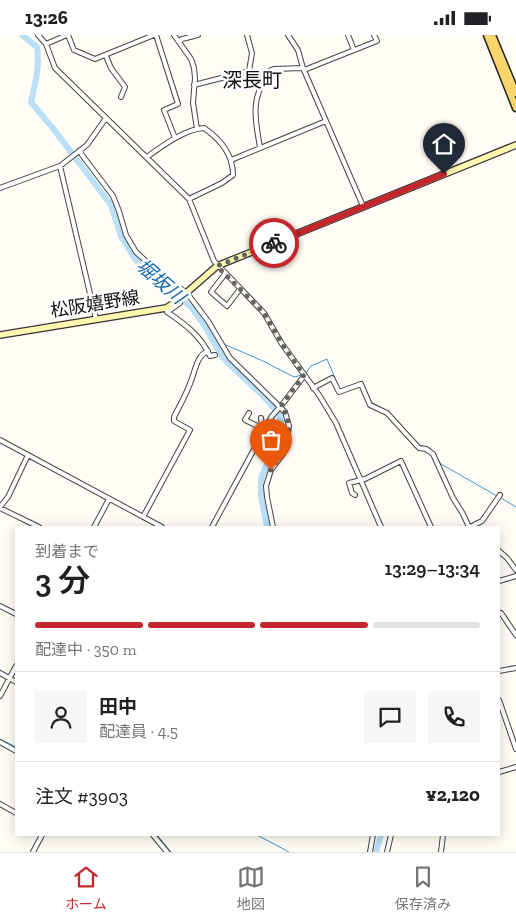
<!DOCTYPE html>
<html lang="ja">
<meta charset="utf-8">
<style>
:root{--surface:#fff;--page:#f6f6f6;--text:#202124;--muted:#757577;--line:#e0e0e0;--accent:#c4262e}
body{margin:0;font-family:"Zilla Slab","Noto Sans JP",serif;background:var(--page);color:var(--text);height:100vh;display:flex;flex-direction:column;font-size:19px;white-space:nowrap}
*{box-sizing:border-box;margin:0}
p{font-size:16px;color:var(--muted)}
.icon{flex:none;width:28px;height:28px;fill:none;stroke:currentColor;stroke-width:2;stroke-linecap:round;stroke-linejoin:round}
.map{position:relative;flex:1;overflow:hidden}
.panel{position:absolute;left:15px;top:491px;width:485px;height:310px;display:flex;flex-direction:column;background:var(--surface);border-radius:0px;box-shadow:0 2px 12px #0003}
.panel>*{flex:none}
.pin{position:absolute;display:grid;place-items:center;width:42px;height:42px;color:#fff;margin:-51px -21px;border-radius:50% 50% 50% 0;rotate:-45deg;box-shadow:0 0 5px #0007}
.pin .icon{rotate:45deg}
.courier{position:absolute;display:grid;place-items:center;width:50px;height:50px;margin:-25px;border:4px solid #c4262e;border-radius:50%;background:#fff;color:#222;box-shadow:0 1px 6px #0007}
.headline em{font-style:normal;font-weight:600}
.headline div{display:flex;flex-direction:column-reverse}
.headline{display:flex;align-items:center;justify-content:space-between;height:85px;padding:0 20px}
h1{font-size:32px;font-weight:600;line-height:38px}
.bar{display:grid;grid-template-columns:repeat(4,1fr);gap:8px 5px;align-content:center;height:60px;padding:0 20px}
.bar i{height:6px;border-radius:4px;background:var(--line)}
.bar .active{background:var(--accent)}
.bar p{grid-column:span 4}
.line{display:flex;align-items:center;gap:12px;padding:0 20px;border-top:1px solid var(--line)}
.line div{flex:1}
.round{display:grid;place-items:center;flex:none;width:52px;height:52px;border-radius:0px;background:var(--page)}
.status{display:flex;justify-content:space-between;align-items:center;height:35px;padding:0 25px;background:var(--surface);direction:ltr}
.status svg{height:14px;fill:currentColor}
.tab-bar{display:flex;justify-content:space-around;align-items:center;height:70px;border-top:1px solid var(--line);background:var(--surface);font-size:14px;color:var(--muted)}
.tab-bar a{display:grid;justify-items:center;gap:2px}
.tab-bar .active{color:var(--accent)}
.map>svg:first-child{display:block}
</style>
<div class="status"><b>13:26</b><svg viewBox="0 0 49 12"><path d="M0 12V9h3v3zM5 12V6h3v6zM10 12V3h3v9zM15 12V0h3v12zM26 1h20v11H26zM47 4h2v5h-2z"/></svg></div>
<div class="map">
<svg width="516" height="817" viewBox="0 0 516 817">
<rect width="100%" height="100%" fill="#fffdf5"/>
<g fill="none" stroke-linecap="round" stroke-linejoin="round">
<path stroke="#3f96cf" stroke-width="1" d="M226,310L263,326L294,342L302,340
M306,338L311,331L327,324L340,355L362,346L371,367L387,376
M407,397L419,410L430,413L441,429L497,461
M501,463L516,472
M0,635L16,644
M0,704L16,712
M157,800L171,817
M257,800L289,817"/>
<path stroke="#b9e0f7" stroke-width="6" d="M22,0L37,12C40,32 35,49 31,67L55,96L111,170L121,201L135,224L149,238L191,272L204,290L223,323L263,361L279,379L282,391L281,403L279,411L265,433L261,444V462L267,492
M376,817L381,800"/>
<g stroke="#444" stroke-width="6">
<path id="minor" d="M38,0L46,9L55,33L189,164L214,226L264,278L282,309L319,360L336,388L381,492
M68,0L74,15L95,24L154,0
M156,0L178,69L164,75L175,103
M174,0L191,24L194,33L195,43L193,68L197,94
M247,0L252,18L249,36
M288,0L298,15L303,33L363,171
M348,0L354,15
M179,7L182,4L198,0
M46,9L67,0
M106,21L111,33L125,52L121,62
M304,35L377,6L374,0
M194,50L249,36L264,38
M260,113C258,99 254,83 256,69C257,58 263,49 264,38L274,34L303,33
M80,115L82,120L113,161L119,176L126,200L136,217L161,240L187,258L208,286L230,323L285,377L289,391L286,410L283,419L271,435L266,451L267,462L273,492
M147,122C162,111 185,94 204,93C220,104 233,120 233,140L222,148L189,164
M231,125L326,86
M60,131L96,284
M0,153L60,131L87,110L106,83
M225,239L211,257L227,271L240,254
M177,266L180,268L167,277C185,289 201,301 210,321L215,320
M313,353L332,343L339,357L361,349L370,370L387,378L419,413L426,414L433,419L453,463L463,479L469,492
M249,378L245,385L264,394
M261,383L262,393
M0,405L162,492
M355,460L352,458L349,448L365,444L401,426L431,492
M0,472L8,462L28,420
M0,473L39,492
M143,482L190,395L174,386V382C180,370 187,358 191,346C195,336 197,320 208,316
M94,492L109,464
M212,492L272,381L281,371L304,341
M470,492L482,486L500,460
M499,516L507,523L516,535
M499,546L516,541
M0,571L16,579
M499,579L501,578L516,600
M499,636L516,633
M0,638L16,647
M0,661L16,631
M499,665L516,714
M0,707L16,716
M499,737L516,732
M0,769L16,778
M153,800L167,817
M33,817L42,800
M370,817L373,800
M387,817L391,800
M441,817L443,800"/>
</g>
<g stroke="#333" stroke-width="8">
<path id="secondary" d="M0,300L166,273L177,266L217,231L516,110"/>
</g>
<g stroke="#222" stroke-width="9">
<path id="primary" d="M487,0L516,73
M492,0L516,58"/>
</g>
<use href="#minor" stroke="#fff" stroke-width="4"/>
<use href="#secondary" stroke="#fff6b0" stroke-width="5.5"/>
<use href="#primary" stroke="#f9d66b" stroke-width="6"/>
</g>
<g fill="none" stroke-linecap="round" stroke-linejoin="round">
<path stroke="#646461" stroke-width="5" stroke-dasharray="0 9" d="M271,435C274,429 279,424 283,418C291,404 291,384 281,371L304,340L282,309L264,278L217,231L274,208"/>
<path stroke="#c4262e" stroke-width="6" d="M274,208L444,139"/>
</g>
<g text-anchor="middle" stroke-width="5" stroke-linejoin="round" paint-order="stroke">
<g font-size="18" fill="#111" stroke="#fff">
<text transform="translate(95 269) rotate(-9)" y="6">松阪嬉野線</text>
</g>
<g font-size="19" font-style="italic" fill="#1768a6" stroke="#fff">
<text transform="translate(161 246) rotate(41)" y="7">堀坂川</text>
</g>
<g font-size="20" fill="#111" stroke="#fff">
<text x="252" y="52">深長町</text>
</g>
</g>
</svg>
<div class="pin" style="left:271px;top:435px;background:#ea580c"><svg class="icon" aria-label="bag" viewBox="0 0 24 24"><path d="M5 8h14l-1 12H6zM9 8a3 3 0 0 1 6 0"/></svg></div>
<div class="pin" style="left:444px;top:139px;background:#1f2937"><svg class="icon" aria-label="home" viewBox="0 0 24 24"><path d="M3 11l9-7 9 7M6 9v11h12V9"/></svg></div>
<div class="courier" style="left:274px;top:208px"><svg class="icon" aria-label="bike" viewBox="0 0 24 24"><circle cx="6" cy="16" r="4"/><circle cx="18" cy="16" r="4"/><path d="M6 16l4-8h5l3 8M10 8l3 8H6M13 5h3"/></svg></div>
<section class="panel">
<div class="headline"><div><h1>3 分</h1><p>到着まで</p></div><em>13:29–13:34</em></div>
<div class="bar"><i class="active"></i><i class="active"></i><i class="active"></i><i></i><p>配達中 · 350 m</p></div>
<div class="line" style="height:90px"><a class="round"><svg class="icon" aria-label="person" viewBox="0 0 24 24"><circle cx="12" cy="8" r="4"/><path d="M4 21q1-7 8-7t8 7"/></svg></a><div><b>田中</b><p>配達員 · 4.5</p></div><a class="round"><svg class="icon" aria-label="chat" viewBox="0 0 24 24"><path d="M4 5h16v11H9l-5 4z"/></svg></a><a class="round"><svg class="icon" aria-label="phone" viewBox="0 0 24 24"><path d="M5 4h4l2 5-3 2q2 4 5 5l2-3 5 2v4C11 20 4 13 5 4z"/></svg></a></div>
<div class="line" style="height:65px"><div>注文 #3903</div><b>¥2,120</b></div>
</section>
</div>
<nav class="tab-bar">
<a class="active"><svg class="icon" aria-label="home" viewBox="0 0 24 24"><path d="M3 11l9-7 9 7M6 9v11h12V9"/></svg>ホーム</a>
<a><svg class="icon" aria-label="map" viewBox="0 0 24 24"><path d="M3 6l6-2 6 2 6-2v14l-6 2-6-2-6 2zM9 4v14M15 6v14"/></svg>地図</a>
<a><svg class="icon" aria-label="saved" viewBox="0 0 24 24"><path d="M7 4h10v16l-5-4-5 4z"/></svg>保存済み</a>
</nav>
